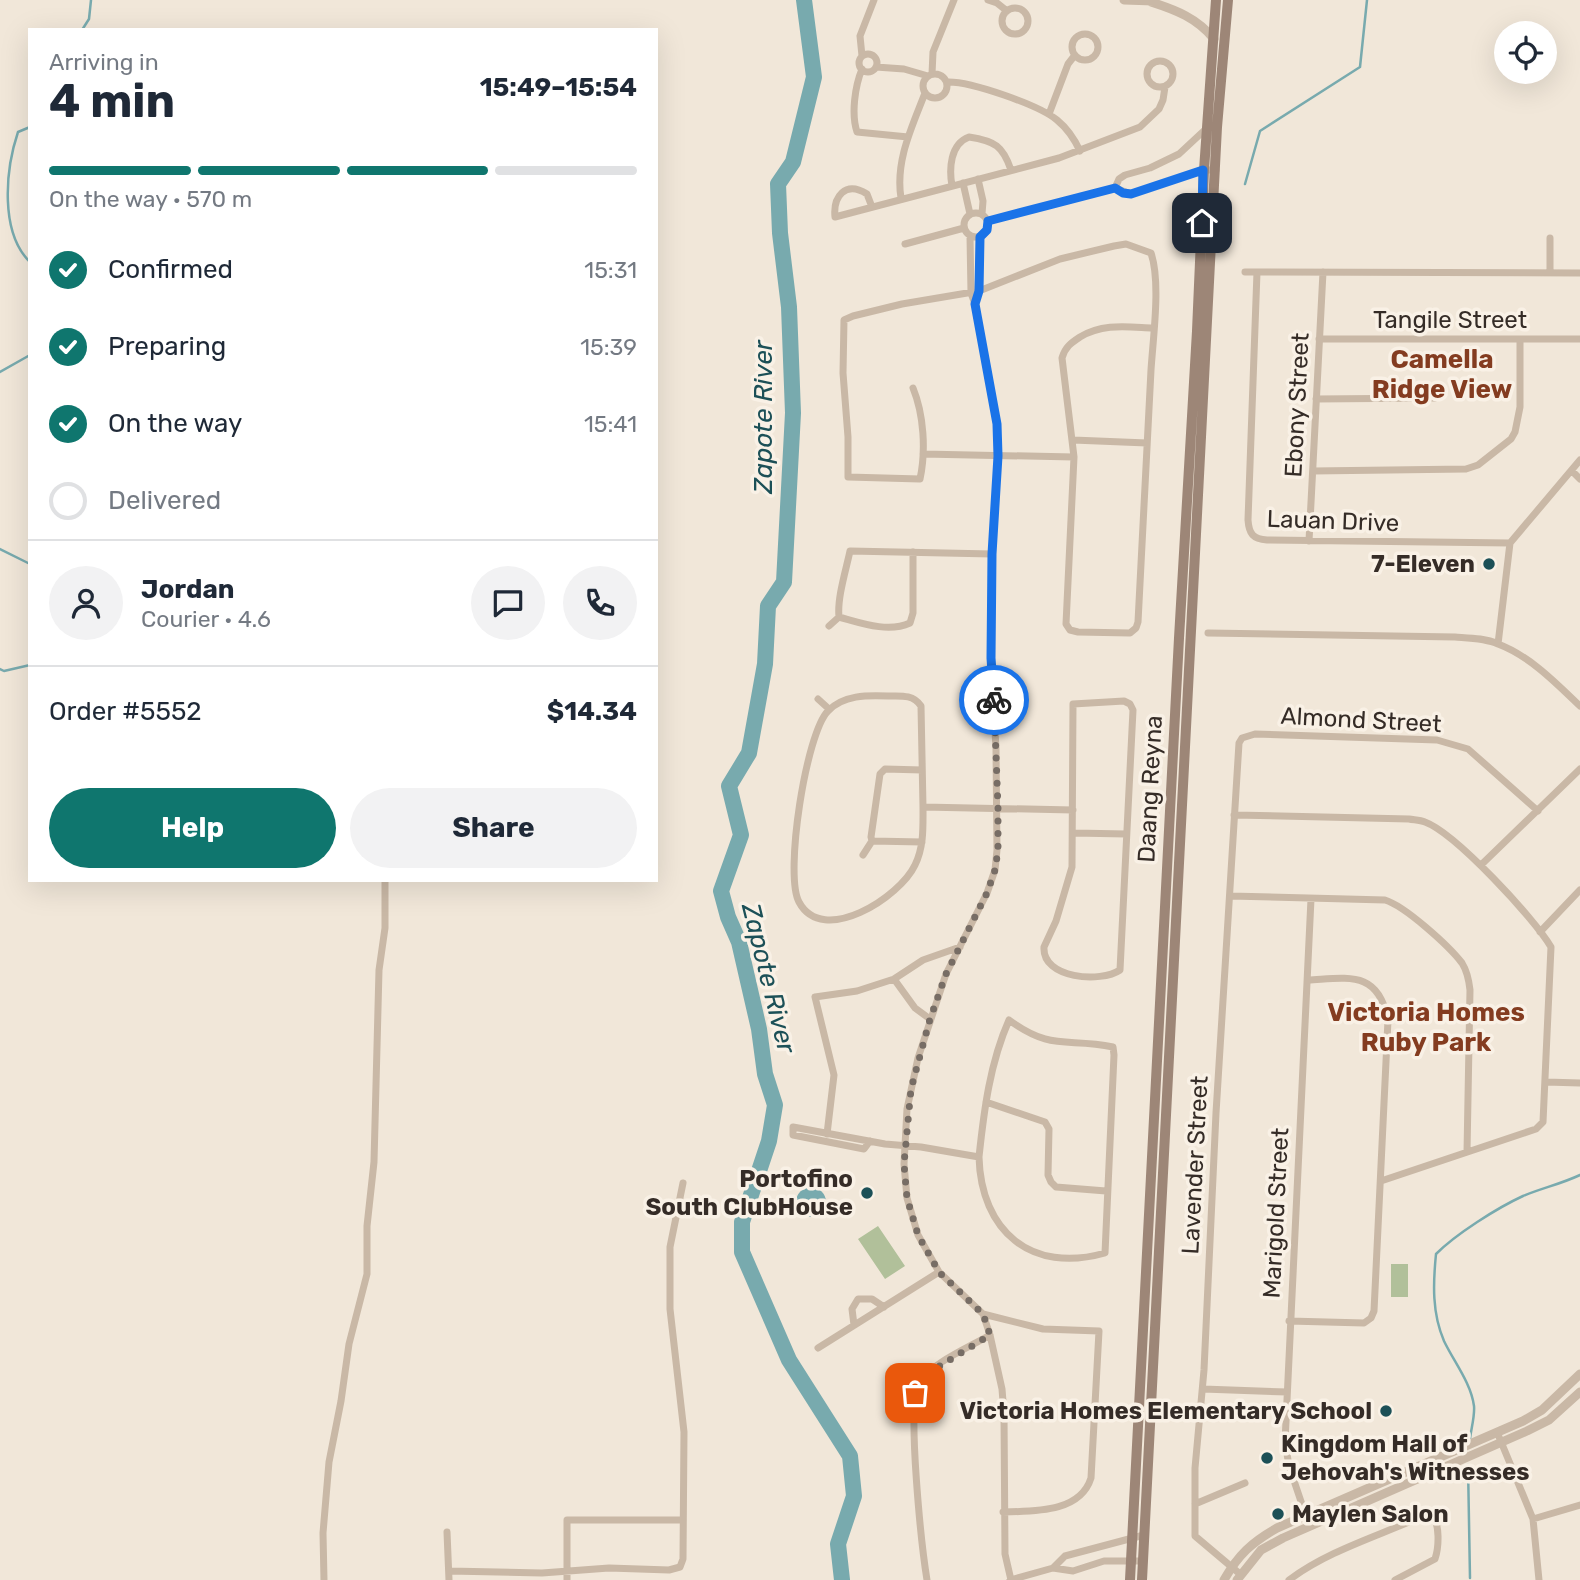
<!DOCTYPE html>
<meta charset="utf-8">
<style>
:root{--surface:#fff;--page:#f2f2f3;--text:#1f2937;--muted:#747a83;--line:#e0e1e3;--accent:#0f766e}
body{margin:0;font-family:Rubik,sans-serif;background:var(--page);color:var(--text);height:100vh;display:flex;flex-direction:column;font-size:26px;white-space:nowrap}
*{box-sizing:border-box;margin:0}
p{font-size:23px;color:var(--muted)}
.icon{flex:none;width:38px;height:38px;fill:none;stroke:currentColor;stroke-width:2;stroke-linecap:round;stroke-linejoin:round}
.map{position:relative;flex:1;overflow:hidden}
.side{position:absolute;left:28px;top:28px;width:630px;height:854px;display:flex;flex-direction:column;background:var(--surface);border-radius:0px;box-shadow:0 7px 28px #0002}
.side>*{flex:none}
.fabs{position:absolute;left:1494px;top:21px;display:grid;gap:14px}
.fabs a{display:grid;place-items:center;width:63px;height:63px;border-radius:50%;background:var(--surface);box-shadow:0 7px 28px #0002;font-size:35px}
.pin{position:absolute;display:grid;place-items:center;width:60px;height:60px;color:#fff;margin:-30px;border-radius:14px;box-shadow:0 4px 10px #0006}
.courier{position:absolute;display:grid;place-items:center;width:70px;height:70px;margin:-35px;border:5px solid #1a73e8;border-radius:50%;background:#fff;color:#222;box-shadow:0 2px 9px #0007}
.head em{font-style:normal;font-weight:700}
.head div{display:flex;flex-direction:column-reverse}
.head{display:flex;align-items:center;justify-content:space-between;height:119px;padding:0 21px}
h1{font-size:46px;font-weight:700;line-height:52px}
.bar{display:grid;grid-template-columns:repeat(4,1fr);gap:10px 7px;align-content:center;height:84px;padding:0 21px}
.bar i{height:9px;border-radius:5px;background:var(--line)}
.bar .selected{background:var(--accent)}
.bar p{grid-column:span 4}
.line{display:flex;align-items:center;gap:18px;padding:0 21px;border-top:2px solid var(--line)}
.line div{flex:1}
.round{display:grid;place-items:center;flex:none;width:74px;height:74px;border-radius:37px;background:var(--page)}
ol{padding:0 21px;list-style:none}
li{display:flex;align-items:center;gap:21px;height:77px}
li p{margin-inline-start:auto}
li .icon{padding:7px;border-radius:50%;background:var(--accent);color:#fff;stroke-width:4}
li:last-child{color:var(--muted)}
li i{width:38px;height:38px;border:4px solid var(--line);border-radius:50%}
.primary-button{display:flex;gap:14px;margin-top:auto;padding:14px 21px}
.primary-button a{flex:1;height:80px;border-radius:42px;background:var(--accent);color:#fff;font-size:28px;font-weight:700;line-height:80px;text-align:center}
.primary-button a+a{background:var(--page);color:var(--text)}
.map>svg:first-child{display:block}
</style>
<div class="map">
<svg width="1580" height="1580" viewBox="0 0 1580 1580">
<rect width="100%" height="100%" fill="#f1e7d9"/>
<path fill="#b1c09a" d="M878,1226L905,1266L885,1279L858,1239Z
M1391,1264H1408V1297H1391Z"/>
<path fill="#78aaae" d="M796 1202a15 15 0 1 1 30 0a15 15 0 1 1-30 0Z"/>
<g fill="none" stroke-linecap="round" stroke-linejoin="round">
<path stroke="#78aaae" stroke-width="2.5" d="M82,30L89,19L91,0
M30,127L18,132C5,171 0,233 30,262
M1245,184L1260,131L1360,67L1367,0
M0,372L30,355
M0,549L30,564
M0,669L4,671L30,665
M1470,1439C1471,1429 1475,1416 1474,1406C1471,1383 1454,1362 1444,1341C1432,1313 1433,1284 1436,1254C1456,1234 1497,1208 1523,1196C1542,1188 1561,1184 1580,1175
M1468,1465L1470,1578"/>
<path stroke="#78aaae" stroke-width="16" d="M804,0L814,77L793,162L778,184L780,233L789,307L793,413L784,582L768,606L765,664L749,753L729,786L741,835L721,891L728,917L739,942L759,1029L765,1074L775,1105L769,1141L742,1222V1252L789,1360L850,1456L854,1496L838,1544L842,1580"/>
<path stroke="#c9b8a6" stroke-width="7" d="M988,0L997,3L1007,11
M1002 21a13 13 0 1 1 26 0a13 13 0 1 1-26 0Z
M1072 47a13 13 0 1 1 26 0a13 13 0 1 1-26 0Z
M859 63a9 9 0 1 1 18 0a9 9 0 1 1-18 0Z
M862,56L860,36L874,0
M1147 74a13 13 0 1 1 26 0a13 13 0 1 1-26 0Z
M876,67L904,69L928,76
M862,69C855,86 851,114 857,132L908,137
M923 86a12 12 0 1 1 24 0a12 12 0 1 1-24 0Z
M932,74L933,52L954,0
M947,82C970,81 1039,105 1057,120C1068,129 1074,138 1080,151
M1049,114L1068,64L1075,55
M978,179L983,201L982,214
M963,183L970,214
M952,186C949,169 950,144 969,137C995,141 1003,146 1011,170
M1115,188L1119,179L1125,175L1150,168L1179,154L1208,127
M901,198C895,161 912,127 925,93
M872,207L867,194C845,180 833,197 835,217L1059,158L1140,127L1159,109L1163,100L1165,87
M964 225a12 12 0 1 1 24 0a12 12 0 1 1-24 0Z
M988,221L1115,188L1131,194L1204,170H1216
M970,236L971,293L975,304L997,424L998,456L992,554L991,658L996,749L997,850L995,870L987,893L946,974L918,1058L907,1109L904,1164L907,1198L918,1235L939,1272L983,1314L990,1335L1002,1389L1004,1414L1005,1554L1011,1580
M1550,238V273
M905,244L964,228
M1245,272L1580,273
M1257,272L1248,520C1249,534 1253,539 1267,540L1510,543
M978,293L980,237
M1319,339H1580
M913,388C924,415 926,451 920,479L848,477V437L843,373L844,320L853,316L902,304L979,291L1060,259L1114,246L1126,244L1151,253C1161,282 1153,338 1151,370C1146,454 1142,538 1138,622L1136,628L1130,633L1078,632L1070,630L1066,624L1074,457L1062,358C1065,347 1071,343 1080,337C1103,323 1127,327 1153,328
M1316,399L1435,398
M1073,440L1147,443
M923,454L1074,457
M1313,471L1466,469L1478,465L1511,439L1515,432L1520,407V339
M1572,471L1580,479
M1309,541L1323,272
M913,552V613L910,623C888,633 861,623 839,617C837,598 846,570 850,551L992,554
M829,626L839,617
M1208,633L1455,637C1469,638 1485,638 1498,644C1530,656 1556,683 1580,706
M1498,644L1510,543L1580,460
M818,699L829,709
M1124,701L1130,704L1133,710L1120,970C1101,983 1042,979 1044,947L1056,921L1072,867L1073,704Z
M922,770L885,769L880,774L871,837L872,841L922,842
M923,807L921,706C913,694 900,696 888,696C867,695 843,695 828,711C806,733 784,875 799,902C823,947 900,897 915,865C924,847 923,827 923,807L1073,810
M1234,815L1409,819C1414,820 1420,820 1425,822C1455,833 1534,918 1551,947L1543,1122L1536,1129L1381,1181
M1074,833L1126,834
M863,855L872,841
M1481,865L1580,769
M1230,896L1385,900C1405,906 1449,946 1462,963C1467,971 1469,981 1470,990L1467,1152
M1540,932L1580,890
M894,979L915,1008L930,1019
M1546,1082L1580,1083
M986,1102L1045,1122L1049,1129L1048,1175L1051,1182L1056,1187L1106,1191
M827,1134L834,1075L815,997L857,991L894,979L923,960L960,947
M870,1141L864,1149L793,1135V1127L885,1144L921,1147L979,1157C984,1110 990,1063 1009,1020C1053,1052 1067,1037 1113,1047L1114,1055L1105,1253C1031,1274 981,1231 979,1157
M983,1314L1043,1329L1099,1331L1091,1478C1080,1513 1034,1511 1003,1512
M1289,1321L1364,1323L1371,1318L1374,1311L1388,1020C1378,970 1349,978 1308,980
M854,1325L852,1309L858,1299H872L884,1307
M818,1348L939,1272
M1203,1389L1287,1392
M1497,1432L1533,1519L1539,1580
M1195,1504L1245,1483
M1533,1519L1580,1505
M1309,1525L1289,1466L1285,1442L1311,899
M447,1532L449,1580
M1053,1568L1073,1571L1104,1561H1143
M449,1571L542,1573L609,1568L669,1570L680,1567L683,1559L684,1432L670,1309V1247L683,1183
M1240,1574L1195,1536V1468L1204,1370L1216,1113L1239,743L1242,738L1255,734L1437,740L1468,749L1538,811
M324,1580L323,1533L329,1462L341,1401L349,1344L367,1274V1226L374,1162L379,970L385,928V880
M567,1580V1520H683
M927,1580C922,1549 906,1404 919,1383C931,1363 970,1347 990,1335
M1010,1580L1053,1568L1065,1556L1144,1535
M1289,1580C1329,1550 1379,1536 1425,1515H1432C1440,1524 1439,1547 1435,1559L1395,1580"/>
<path stroke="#c9b8a6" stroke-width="9" d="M1124,0L1154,1
M1151,2C1176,10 1197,18 1214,39
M1224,1580C1238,1555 1252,1542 1277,1528L1523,1421L1542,1410L1580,1374
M1237,1580L1261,1550L1283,1538L1527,1431L1549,1420L1580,1392"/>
<path stroke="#9d8677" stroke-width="10" d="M1130,1580L1179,638L1197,331L1204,170L1216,0
M1142,1580L1217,127L1228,0"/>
</g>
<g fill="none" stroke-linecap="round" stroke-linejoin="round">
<path stroke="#776d65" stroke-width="7" stroke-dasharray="0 12.6" d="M915,1393L925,1375L990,1335L983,1314L939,1272L918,1235L907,1198L904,1164L911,1089L930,1019L946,974L987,893L995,870L998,850V808L994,700"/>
<path stroke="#1a73e8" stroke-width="9" d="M994,700L991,658L992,554L998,456L997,424L975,304L979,291L980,237L987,230L988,221L1115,188L1123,193L1131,194L1203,170L1202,223"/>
</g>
<g fill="#1c5057" stroke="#f9f1e6" stroke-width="2.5">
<circle cx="1489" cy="564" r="7"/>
<circle cx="867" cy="1193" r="7"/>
<circle cx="1386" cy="1411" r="7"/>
<circle cx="1267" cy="1458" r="7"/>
<circle cx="1278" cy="1514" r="7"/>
</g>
<g text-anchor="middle" stroke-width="7" stroke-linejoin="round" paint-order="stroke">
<g font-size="24" fill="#352c27" stroke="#f9f1e6">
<text x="1450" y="328">Tangile Street</text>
<text transform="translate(1297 405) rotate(-87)" y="8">Ebony Street</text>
<text transform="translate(1333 521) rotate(2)" y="8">Lauan Drive</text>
<text transform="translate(1361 720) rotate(3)" y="8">Almond Street</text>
<text transform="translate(1150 789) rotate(-87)" y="8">Daang Reyna</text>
<text transform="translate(1195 1165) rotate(-87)" y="8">Lavender Street</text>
<text transform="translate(1276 1213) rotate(-87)" y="8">Marigold Street</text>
</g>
<g font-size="24" font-weight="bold" fill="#352c27" stroke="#f9f1e6" text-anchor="end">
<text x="1475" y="572">7-Eleven</text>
<text x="853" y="1187">Portofino<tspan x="853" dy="28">South ClubHouse</tspan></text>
<text x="1372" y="1419">Victoria Homes Elementary School</text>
<text x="1281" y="1452" text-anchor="start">Kingdom Hall of<tspan x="1281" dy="28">Jehovah's Witnesses</tspan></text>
<text x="1292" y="1522" text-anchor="start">Maylen Salon</text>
</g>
<g font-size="26" font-weight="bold" fill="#843c20" stroke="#f9f1e6">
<text x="1442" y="368">Camella<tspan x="1442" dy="30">Ridge View</tspan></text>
<text x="1426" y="1021">Victoria Homes<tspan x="1426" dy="30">Ruby Park</tspan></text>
</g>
<g font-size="26" font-style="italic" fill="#1c5057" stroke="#f9f1e6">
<text transform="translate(763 417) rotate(-90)" y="9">Zapote River</text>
<text transform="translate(769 978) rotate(76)" y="9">Zapote River</text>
</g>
</g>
</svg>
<div class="fabs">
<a><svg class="icon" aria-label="locate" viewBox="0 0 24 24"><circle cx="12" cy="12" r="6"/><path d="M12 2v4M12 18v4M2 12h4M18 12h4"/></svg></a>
</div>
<div class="pin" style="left:915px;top:1393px;background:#ea580c"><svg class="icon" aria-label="bag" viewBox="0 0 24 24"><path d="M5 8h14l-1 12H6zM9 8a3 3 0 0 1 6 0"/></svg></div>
<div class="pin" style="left:1202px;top:223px;background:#1f2937"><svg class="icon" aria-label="home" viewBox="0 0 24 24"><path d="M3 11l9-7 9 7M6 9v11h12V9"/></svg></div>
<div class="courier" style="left:994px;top:700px"><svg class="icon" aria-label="bike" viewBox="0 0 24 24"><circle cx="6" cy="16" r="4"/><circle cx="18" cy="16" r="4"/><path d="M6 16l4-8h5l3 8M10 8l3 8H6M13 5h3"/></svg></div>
<section class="side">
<div class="head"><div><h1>4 min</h1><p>Arriving in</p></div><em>15:49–15:54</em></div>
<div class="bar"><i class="selected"></i><i class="selected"></i><i class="selected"></i><i></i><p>On the way · 570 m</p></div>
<ol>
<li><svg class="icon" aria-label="check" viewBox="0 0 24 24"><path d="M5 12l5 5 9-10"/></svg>Confirmed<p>15:31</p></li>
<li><svg class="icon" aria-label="check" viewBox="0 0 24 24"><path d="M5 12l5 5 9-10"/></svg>Preparing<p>15:39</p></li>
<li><svg class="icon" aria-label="check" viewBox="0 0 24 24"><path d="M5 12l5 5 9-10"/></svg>On the way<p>15:41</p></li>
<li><i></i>Delivered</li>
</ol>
<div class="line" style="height:126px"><a class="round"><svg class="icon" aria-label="person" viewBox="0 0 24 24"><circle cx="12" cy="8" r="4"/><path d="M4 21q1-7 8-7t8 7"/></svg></a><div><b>Jordan</b><p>Courier · 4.6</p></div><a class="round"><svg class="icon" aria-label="chat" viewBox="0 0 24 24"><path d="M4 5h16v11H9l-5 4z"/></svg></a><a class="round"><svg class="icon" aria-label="phone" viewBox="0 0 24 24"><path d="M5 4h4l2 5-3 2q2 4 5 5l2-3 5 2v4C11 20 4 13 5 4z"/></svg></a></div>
<div class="line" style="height:91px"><div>Order #5552</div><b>$14.34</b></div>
<div class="primary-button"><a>Help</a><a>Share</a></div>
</section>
</div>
